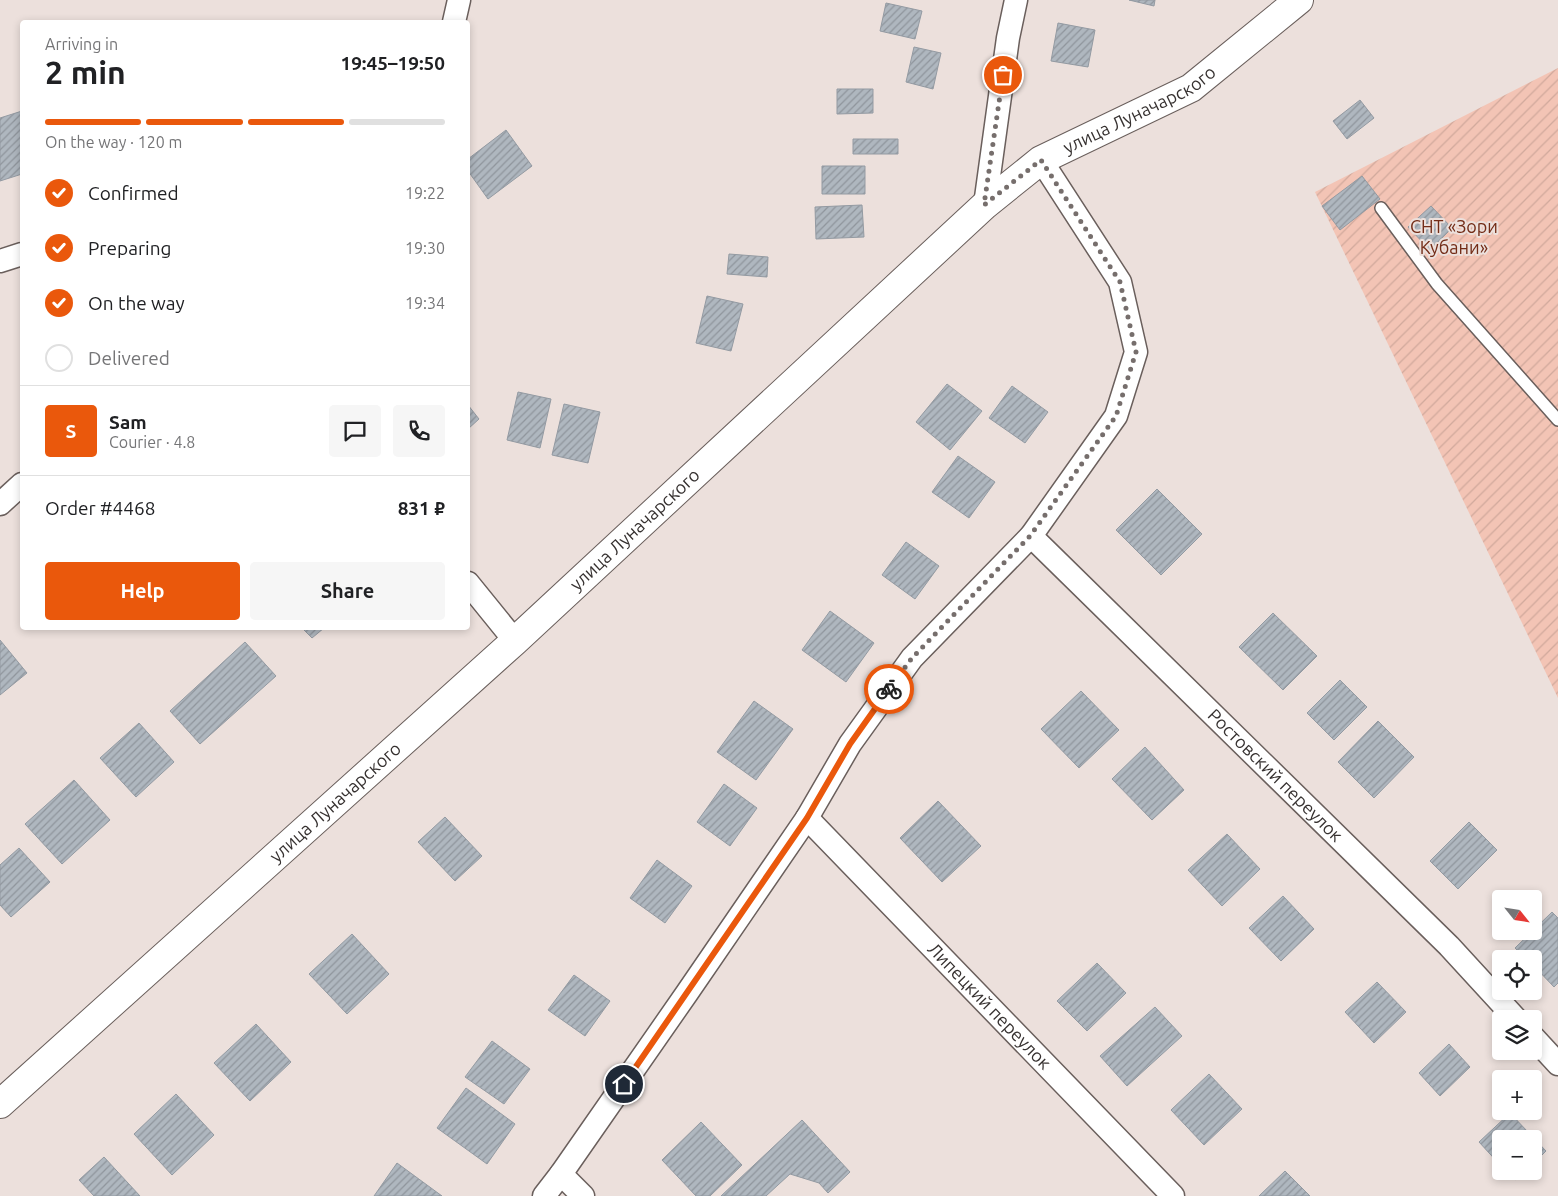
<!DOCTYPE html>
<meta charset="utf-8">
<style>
:root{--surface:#fff;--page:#f6f6f6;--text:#202124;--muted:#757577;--line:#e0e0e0;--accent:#ea580c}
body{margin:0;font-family:Ubuntu,sans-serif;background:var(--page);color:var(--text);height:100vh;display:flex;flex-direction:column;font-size:19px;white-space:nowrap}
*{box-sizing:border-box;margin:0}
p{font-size:16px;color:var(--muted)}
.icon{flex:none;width:28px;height:28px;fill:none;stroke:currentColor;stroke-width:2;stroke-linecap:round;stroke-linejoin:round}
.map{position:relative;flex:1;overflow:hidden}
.sheet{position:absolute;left:20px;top:20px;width:450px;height:610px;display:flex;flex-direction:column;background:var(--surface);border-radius:5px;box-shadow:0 2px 8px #0003}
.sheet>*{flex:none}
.needle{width:32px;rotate:120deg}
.tools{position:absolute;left:1492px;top:890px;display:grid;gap:10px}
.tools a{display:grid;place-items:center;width:50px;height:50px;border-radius:5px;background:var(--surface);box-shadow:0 2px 8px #0003;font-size:25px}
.pin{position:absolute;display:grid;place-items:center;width:42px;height:42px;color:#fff;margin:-21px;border:2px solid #fff;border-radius:50%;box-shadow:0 1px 5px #0007}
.courier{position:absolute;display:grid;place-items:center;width:50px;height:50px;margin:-25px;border:4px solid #ea580c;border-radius:50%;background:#fff;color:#222;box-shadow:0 1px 6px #0007}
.summary em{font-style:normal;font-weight:600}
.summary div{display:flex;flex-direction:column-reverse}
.summary{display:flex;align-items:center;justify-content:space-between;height:85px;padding:0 25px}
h1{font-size:32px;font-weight:600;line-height:38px}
.bar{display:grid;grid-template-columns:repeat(4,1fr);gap:8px 5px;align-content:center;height:60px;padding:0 25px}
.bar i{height:6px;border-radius:4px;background:var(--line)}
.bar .selected{background:var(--accent)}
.bar p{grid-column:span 4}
.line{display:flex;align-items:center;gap:12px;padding:0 25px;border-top:1px solid var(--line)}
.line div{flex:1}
.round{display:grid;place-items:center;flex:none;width:52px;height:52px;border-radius:5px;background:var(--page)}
ol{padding:0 25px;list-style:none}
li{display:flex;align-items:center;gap:15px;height:55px}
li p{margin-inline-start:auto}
li .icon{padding:5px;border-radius:50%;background:var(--accent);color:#fff;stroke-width:4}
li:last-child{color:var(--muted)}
li i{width:28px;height:28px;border:2px solid var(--line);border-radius:50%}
.button{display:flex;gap:10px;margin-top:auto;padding:10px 25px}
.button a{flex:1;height:58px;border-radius:5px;background:var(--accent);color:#fff;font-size:20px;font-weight:600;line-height:58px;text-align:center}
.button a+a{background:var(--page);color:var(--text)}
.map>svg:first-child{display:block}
</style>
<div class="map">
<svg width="1558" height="1196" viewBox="0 0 1558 1196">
<defs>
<pattern id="garden-furrows" width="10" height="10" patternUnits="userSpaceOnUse" patternTransform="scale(1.25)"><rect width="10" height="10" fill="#f3c4b5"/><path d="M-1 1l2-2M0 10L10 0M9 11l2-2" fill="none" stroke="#d1a99c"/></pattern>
<pattern id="building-hatch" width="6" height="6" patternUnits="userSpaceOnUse" patternTransform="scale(1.25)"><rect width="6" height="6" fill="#afb7bf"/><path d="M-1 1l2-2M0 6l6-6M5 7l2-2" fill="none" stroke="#8f959c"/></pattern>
</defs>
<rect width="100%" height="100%" fill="#ece0dc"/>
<path fill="url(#garden-furrows)" d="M1558,68V698L1315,192Z"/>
<path fill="url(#building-hatch)" stroke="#939aa2" d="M1129,0H1155L1154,6Z
M886,3L922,11L915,39L880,31Z
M1058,23L1095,30L1088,67L1051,61Z
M914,47L941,53L933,89L906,82Z
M837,89H873V113L837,114Z
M1360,100L1374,118L1347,139L1333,121Z
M22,111V174L0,181V118Z
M506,130L532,166L488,199L468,171V159Z
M853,139H898V154H853Z
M822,166H865V194H822Z
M1362,176L1380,199L1340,230L1322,206Z
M862,205L864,237L816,239L815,207Z
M1431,206L1452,228L1430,250L1408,227Z
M729,254L768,257L767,277L727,274Z
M707,296L743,304L731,351L696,343Z
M947,384L982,411L950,450L916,422Z
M1012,386L1048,412L1025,443L989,418Z
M518,392L551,399L540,448L507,440Z
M564,404L600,412L588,463L552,455Z
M468,405L479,419L468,429Z
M958,456L995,482L969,518L932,492Z
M1157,489L1202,534L1161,575L1116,530Z
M906,542L939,566L915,599L882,575Z
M830,611L874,643L846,682L802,650Z
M1273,613L1317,656L1283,690L1239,647Z
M302,628H324L312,638Z
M0,640L27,673L0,695Z
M245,642L276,676L200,744L170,711Z
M1340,680L1367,707L1334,740L1307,713Z
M1081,691L1119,730L1079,768L1041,729Z
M754,701L793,729L756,780L717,752Z
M1378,721L1414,757L1374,798L1338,762Z
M139,723L174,762L136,797L100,758Z
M1145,747L1184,790L1152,820L1112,779Z
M74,780L110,820L62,864L25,824Z
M724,784L757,808L730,846L697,822Z
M938,801L981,846L942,882L900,838Z
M445,817L482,856L455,881L418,842Z
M1469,822L1497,850L1458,889L1430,861Z
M1227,834L1260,869L1222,906L1188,870Z
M19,848L50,882L11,917L0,905V865Z
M657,860L692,886L665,923L630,898Z
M1283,896L1314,929L1281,961L1249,928Z
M1552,912L1558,918V983L1554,987L1534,966V959H1526L1515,948Z
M352,934L389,974L347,1014L309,974Z
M1097,963L1126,993L1087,1031L1057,1001Z
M574,975L610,1001L585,1036L548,1010Z
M1377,982L1406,1012L1374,1043L1345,1012Z
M1155,1007L1182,1036L1127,1086L1100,1056Z
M256,1024L291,1062L250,1101L214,1063Z
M492,1041L530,1069L504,1104L465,1077Z
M1449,1044L1470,1067L1440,1096L1419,1073Z
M1209,1074L1242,1109L1204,1145L1171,1110Z
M466,1088L515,1124L487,1164L437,1128Z
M176,1094L214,1135L172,1175L134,1134Z
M1510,1113L1546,1151L1534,1163V1139H1501V1166L1479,1142Z
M802,1120L850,1172L828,1193L819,1183L790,1174L766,1196H721Z
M701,1122L742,1165L710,1196H696L662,1160Z
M104,1157L140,1196H94L79,1180Z
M397,1163L442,1196H374Z
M1285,1171L1310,1196H1259Z
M1507,1171H1525L1515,1180Z"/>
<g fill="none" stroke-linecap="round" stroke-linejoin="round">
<g stroke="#6a5f5c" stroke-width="14">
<path id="service" d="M1381,208L1437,284L1558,420"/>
</g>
<g stroke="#6a5f5c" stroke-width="25">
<g id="minor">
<path d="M454,22L459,0"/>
<path d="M985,205L1008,38L1016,0"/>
<path d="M0,261L22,254"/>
<path d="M0,504L22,484"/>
<path id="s1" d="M1031,536L1449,946L1516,1019"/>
<path d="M468,583L515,641"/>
<path id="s2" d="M807,818L1173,1196"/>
<path d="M1534,1038L1558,1064"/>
<path d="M561,1174L583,1196"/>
<path d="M544,1196L561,1174L687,993L807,818L850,744L912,658L1031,536L1116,416L1136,352L1120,282L1041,160"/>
</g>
</g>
<g stroke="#6a5f5c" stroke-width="30">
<g id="tertiary">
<path id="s3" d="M0,1104L515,641L985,205L1041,160L1191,88L1299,0"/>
</g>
</g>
<use href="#service" stroke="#fff" stroke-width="11"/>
<use href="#minor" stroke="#fff" stroke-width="22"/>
<use href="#tertiary" stroke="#fff" stroke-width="28"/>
</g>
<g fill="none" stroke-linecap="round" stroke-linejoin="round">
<path stroke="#766e6c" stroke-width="5" stroke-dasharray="0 9" d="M889,689L912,658L1030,536L1116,416L1136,352L1120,282L1041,160L984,205L1003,75"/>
<path stroke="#ea580c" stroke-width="6" d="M624,1084L807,818L850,744L889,689"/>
</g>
<g text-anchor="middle" stroke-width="4" stroke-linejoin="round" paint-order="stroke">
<g font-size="18" fill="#363130" stroke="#ece0dc">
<text dy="6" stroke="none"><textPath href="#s3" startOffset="1516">улица Луначарского</textPath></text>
<text dy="6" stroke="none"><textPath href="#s3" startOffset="856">улица Луначарского</textPath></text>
<text dy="6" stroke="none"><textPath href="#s1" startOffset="342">Ростовский переулок</textPath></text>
<text dy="6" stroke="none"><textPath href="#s3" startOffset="451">улица Луначарского</textPath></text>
<text dy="6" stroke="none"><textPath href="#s2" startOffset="262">Липецкий переулок</textPath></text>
</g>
<g font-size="18" fill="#732c17" stroke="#ece0dc">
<text x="1454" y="233">СНТ «Зори<tspan x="1454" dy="21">Кубани»</tspan></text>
</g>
</g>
</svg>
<div class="tools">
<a><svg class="needle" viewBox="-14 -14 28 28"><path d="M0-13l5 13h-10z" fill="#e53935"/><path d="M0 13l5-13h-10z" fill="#757577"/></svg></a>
<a><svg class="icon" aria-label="locate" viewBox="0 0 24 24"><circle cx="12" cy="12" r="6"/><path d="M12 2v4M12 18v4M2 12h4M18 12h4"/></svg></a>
<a><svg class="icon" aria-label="layers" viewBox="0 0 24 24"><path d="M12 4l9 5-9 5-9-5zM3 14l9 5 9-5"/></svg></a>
<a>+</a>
<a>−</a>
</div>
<div class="pin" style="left:1003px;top:75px;background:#ea580c"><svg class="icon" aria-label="bag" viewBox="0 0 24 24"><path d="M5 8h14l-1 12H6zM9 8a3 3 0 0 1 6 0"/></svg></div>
<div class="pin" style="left:624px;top:1084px;background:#1f2937"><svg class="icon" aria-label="home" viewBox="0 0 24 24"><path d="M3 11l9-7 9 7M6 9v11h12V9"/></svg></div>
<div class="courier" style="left:889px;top:689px"><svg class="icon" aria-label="bike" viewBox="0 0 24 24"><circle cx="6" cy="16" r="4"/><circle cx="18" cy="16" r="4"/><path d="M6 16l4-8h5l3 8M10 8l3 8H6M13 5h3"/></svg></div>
<section class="sheet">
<div class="summary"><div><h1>2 min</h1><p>Arriving in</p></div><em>19:45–19:50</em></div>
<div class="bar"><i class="selected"></i><i class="selected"></i><i class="selected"></i><i></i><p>On the way · 120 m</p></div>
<ol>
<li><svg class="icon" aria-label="check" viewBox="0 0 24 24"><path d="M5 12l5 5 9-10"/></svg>Confirmed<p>19:22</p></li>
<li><svg class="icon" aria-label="check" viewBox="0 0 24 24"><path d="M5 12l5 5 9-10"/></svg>Preparing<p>19:30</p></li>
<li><svg class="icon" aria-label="check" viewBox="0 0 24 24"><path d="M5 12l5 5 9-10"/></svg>On the way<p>19:34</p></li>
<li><i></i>Delivered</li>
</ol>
<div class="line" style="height:90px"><b class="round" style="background:var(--accent);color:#fff">S</b><div><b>Sam</b><p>Courier · 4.8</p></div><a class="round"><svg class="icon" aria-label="chat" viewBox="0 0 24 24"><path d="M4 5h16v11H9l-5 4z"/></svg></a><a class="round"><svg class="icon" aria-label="phone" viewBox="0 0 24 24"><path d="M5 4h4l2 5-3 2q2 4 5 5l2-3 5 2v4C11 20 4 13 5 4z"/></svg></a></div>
<div class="line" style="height:65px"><div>Order #4468</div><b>831 ₽</b></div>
<div class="button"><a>Help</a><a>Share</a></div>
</section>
</div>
